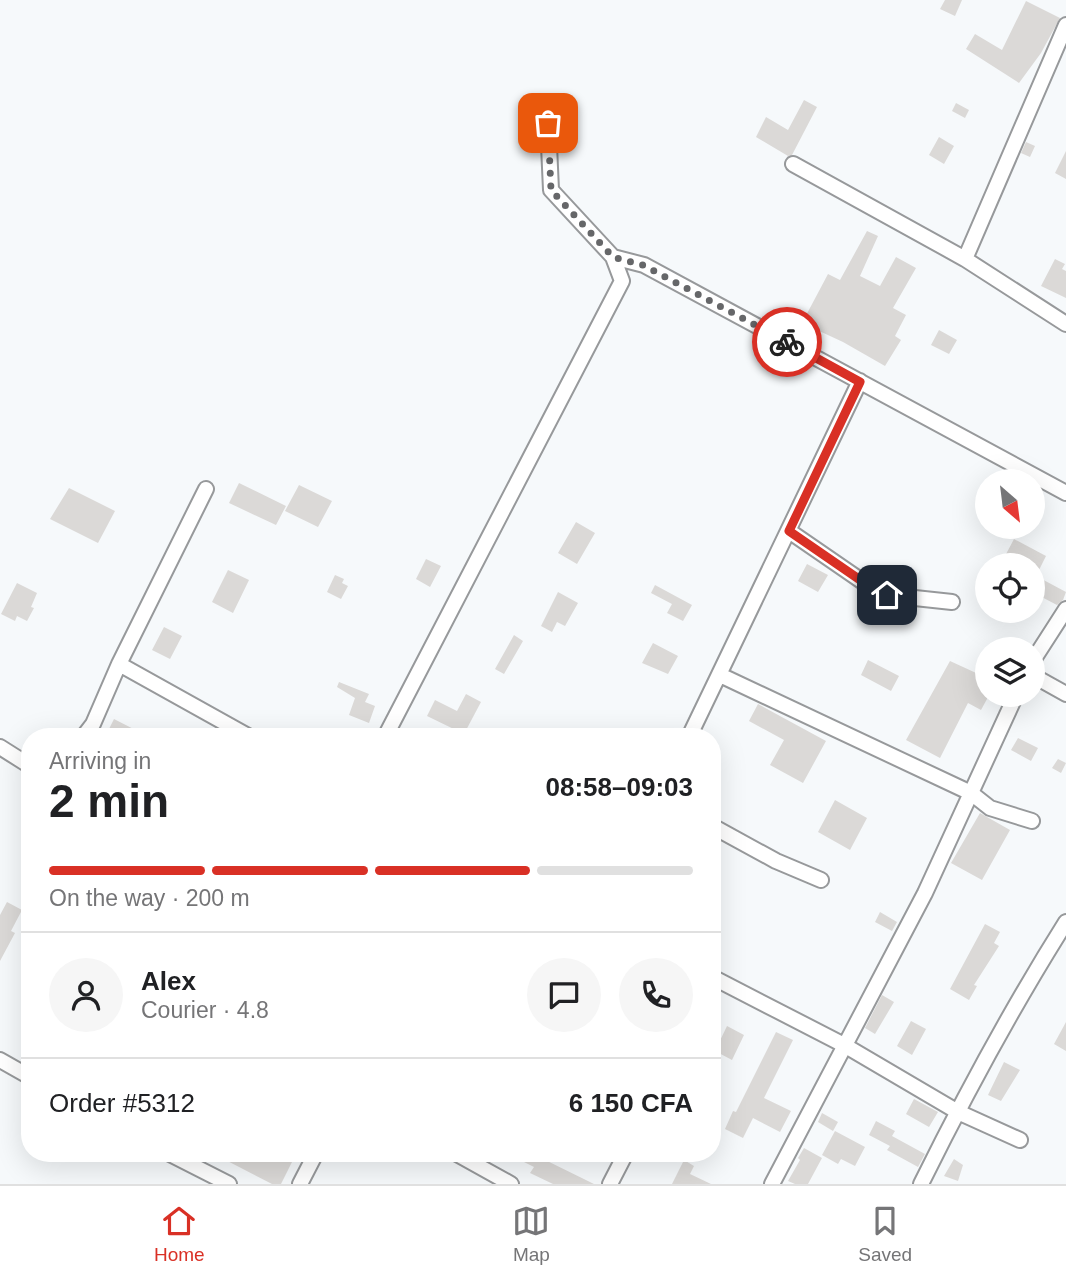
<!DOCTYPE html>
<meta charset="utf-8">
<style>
:root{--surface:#fff;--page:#f6f6f6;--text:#202124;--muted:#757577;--line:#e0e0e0;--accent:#d93025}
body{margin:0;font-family:Arial,sans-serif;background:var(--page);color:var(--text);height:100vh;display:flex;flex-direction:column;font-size:26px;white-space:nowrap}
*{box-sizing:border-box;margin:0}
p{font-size:23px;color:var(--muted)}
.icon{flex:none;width:38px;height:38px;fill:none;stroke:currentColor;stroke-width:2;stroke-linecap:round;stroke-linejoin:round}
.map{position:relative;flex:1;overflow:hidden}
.drawer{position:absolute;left:21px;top:728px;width:700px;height:434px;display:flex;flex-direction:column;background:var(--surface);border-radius:28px;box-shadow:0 7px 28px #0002}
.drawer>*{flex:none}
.needle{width:46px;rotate:152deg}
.tools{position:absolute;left:975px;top:469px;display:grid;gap:14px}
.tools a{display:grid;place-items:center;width:70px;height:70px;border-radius:50%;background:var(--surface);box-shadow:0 7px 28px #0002;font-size:35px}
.pin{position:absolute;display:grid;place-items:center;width:60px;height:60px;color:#fff;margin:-30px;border-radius:14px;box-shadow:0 4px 10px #0006}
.courier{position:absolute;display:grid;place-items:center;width:70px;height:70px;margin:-35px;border:5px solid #d93025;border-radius:50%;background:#fff;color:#222;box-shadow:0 2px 9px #0007}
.headline em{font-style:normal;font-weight:600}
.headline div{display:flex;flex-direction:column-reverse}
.headline{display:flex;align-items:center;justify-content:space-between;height:119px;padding:0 28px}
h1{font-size:46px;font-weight:600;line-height:52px}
.bar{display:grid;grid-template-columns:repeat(4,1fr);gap:10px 7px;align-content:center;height:84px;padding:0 28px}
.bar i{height:9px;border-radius:5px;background:var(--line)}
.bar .on{background:var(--accent)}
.bar p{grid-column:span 4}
.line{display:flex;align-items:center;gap:18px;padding:0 28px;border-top:2px solid var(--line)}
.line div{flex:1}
.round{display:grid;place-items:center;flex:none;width:74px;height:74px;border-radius:37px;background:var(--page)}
.menu{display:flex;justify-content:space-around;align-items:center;height:98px;border-top:2px solid var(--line);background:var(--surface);font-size:19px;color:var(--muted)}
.menu a{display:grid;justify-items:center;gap:4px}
.menu .on{color:var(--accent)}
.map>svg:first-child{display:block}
</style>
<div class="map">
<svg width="1066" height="1184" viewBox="0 0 1066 1184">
<rect width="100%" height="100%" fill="#f6f9fb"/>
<path fill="#dbd9d7" d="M945,0H962L955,16L940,9Z
M1026,1L1060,18L1041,53L1019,83L966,49L975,34L1002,50Z
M804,100L817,107L792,155L788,156L756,137L766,117L788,130Z
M956,103L969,110L965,118L952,111Z
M939,137L954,146L944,164L929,155Z
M1026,142L1035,146L1030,157L1021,153Z
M1066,151V179L1055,173Z
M867,231L878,236L860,276L880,286L896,257L916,268L893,308L906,315L895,336L901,340L885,366L843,342L802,323L828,274L840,280Z
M1055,259L1065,264L1062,269L1066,271V298L1041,286Z
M939,330L957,340L949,354L931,345Z
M239,483L286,506L276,525L229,503Z
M299,485L332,501L318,527L285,511Z
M69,488L115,511L98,543L50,519Z
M576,522L595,533L577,564L558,553Z
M1014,539L1046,556L1036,576L1066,592L1063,600L1057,605L1032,592V565H1022L1005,556Z
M426,559L441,566L430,587L416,579Z
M807,564L828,575L818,592L798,581Z
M228,570L249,580L233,613L212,602Z
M335,575L344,579L342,583L348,586L341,599L327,592Z
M17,583L37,593L31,607L34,608L27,621L17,616L15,621L1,614Z
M655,585L692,605L683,621L667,613L672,604L651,593Z
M558,592L578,603L565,626L557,622L552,632L541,626Z
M164,627L182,636L170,659L152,650Z
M514,635L523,641L504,674L495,669Z
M653,643L678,656L668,674L642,663Z
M868,660L899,676L891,691L861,675Z
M950,661L987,678V699L981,710L968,703L940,758L906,740Z
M339,682L369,694L365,702L375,706L369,723L349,715L355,698L337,687Z
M466,694L481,702L464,734L427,716L435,700L457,711Z
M758,704L826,741L803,783L770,765L784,740L749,721Z
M114,719L149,737H105Z
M1018,738L1038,748L1031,761L1011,750Z
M1058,759L1066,763L1061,773L1052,768Z
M835,800L867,818L850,850L818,832Z
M980,813L1010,830L982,880L951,863Z
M7,902L22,910L11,931L15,933L0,961V915Z
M880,912L897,922L892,931L875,922Z
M985,924L1000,932L994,943L999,946L974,985L977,986L969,1000L950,989Z
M882,995L894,1002L875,1034L865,1028Z
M911,1021L926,1029L912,1055L897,1046Z
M1066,1022V1051L1054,1044Z
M727,1026L744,1035L732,1060L715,1051Z
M776,1032L793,1040L764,1098L791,1111L780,1132L753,1118L743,1138L725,1129L733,1111L736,1112Z
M1004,1062L1020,1070L1001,1101L988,1095Z
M914,1099L938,1112L929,1127L906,1114Z
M822,1113L838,1122L833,1131L818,1122Z
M876,1121L895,1131L892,1136L925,1154L918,1167L887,1150L890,1146L869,1135Z
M835,1131L865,1147L855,1166L841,1159L838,1164L822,1155Z
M804,1148L822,1158L808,1184H795L788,1181L800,1160L798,1158Z
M212,1153H285L294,1158L281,1184H272Z
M506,1153H531L594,1184H553L530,1173L534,1167Z
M954,1159L963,1165L958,1181L944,1176Z
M684,1160L694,1166L690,1174L711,1184H672Z"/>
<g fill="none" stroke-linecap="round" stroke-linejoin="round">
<g stroke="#97999b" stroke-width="18">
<path id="minor" d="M793,164L965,259L1066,324
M613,257L644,265L1066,493
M965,259L1066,25
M789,531L866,584L887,595L952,602
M1032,662L1066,609
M119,664L250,737
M720,675L971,793L990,808L1032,821
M1032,675L1066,694
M83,737L93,724L119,664L206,489
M385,737L622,281L613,257L551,190L548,123
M689,737L860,381
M0,747L30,766
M712,826L776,861L821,880
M712,977L844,1045L958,1112L1020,1140
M0,1060L30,1077
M168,1153L229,1184
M455,1153L511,1184
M300,1184L316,1153
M610,1184L626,1153
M772,1184L925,893L1016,695
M921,1184C965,1095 1013,1006 1066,922"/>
</g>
<use href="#minor" stroke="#fff" stroke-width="14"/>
</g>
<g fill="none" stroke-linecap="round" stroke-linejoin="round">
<path stroke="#666769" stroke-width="7" stroke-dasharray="0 12.6" d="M548,123L551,190L613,257L643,265L787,342"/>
<path stroke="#d93025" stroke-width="9" d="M787,342L860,382L789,531L866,584L887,595"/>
</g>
</svg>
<div class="tools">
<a><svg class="needle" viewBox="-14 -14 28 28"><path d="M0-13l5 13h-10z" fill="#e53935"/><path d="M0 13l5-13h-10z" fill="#757577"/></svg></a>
<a><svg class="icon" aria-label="locate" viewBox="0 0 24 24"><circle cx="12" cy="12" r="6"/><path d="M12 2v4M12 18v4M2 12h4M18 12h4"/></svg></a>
<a><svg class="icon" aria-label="layers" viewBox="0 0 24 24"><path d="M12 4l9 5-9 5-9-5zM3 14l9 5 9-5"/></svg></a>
</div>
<div class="pin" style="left:548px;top:123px;background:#ea580c"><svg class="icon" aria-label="bag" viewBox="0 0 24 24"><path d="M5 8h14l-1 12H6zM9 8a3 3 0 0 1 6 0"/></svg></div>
<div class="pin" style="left:887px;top:595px;background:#1f2937"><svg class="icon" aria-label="home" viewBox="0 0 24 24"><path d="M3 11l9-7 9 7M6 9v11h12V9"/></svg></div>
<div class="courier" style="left:787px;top:342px"><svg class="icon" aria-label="bike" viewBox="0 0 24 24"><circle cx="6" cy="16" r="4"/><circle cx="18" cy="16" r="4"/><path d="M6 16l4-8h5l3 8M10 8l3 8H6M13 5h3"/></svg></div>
<section class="drawer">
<div class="headline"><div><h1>2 min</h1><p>Arriving in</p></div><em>08:58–09:03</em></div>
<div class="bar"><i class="on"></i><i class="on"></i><i class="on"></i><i></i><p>On the way · 200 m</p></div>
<div class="line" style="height:126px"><a class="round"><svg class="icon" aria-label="person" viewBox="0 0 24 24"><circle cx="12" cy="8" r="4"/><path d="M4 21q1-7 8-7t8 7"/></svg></a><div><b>Alex</b><p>Courier · 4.8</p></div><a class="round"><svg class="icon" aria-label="chat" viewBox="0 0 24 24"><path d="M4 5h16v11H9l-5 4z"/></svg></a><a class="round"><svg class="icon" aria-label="phone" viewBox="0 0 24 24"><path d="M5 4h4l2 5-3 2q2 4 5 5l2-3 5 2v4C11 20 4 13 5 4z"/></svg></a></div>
<div class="line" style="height:91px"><div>Order #5312</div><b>6 150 CFA</b></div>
</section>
</div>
<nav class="menu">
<a class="on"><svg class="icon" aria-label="home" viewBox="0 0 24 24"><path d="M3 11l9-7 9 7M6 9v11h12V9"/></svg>Home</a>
<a><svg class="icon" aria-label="map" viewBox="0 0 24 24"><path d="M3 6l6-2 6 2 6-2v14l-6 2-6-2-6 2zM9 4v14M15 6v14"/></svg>Map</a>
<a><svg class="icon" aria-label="saved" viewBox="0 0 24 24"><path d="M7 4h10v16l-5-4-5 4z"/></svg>Saved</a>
</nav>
